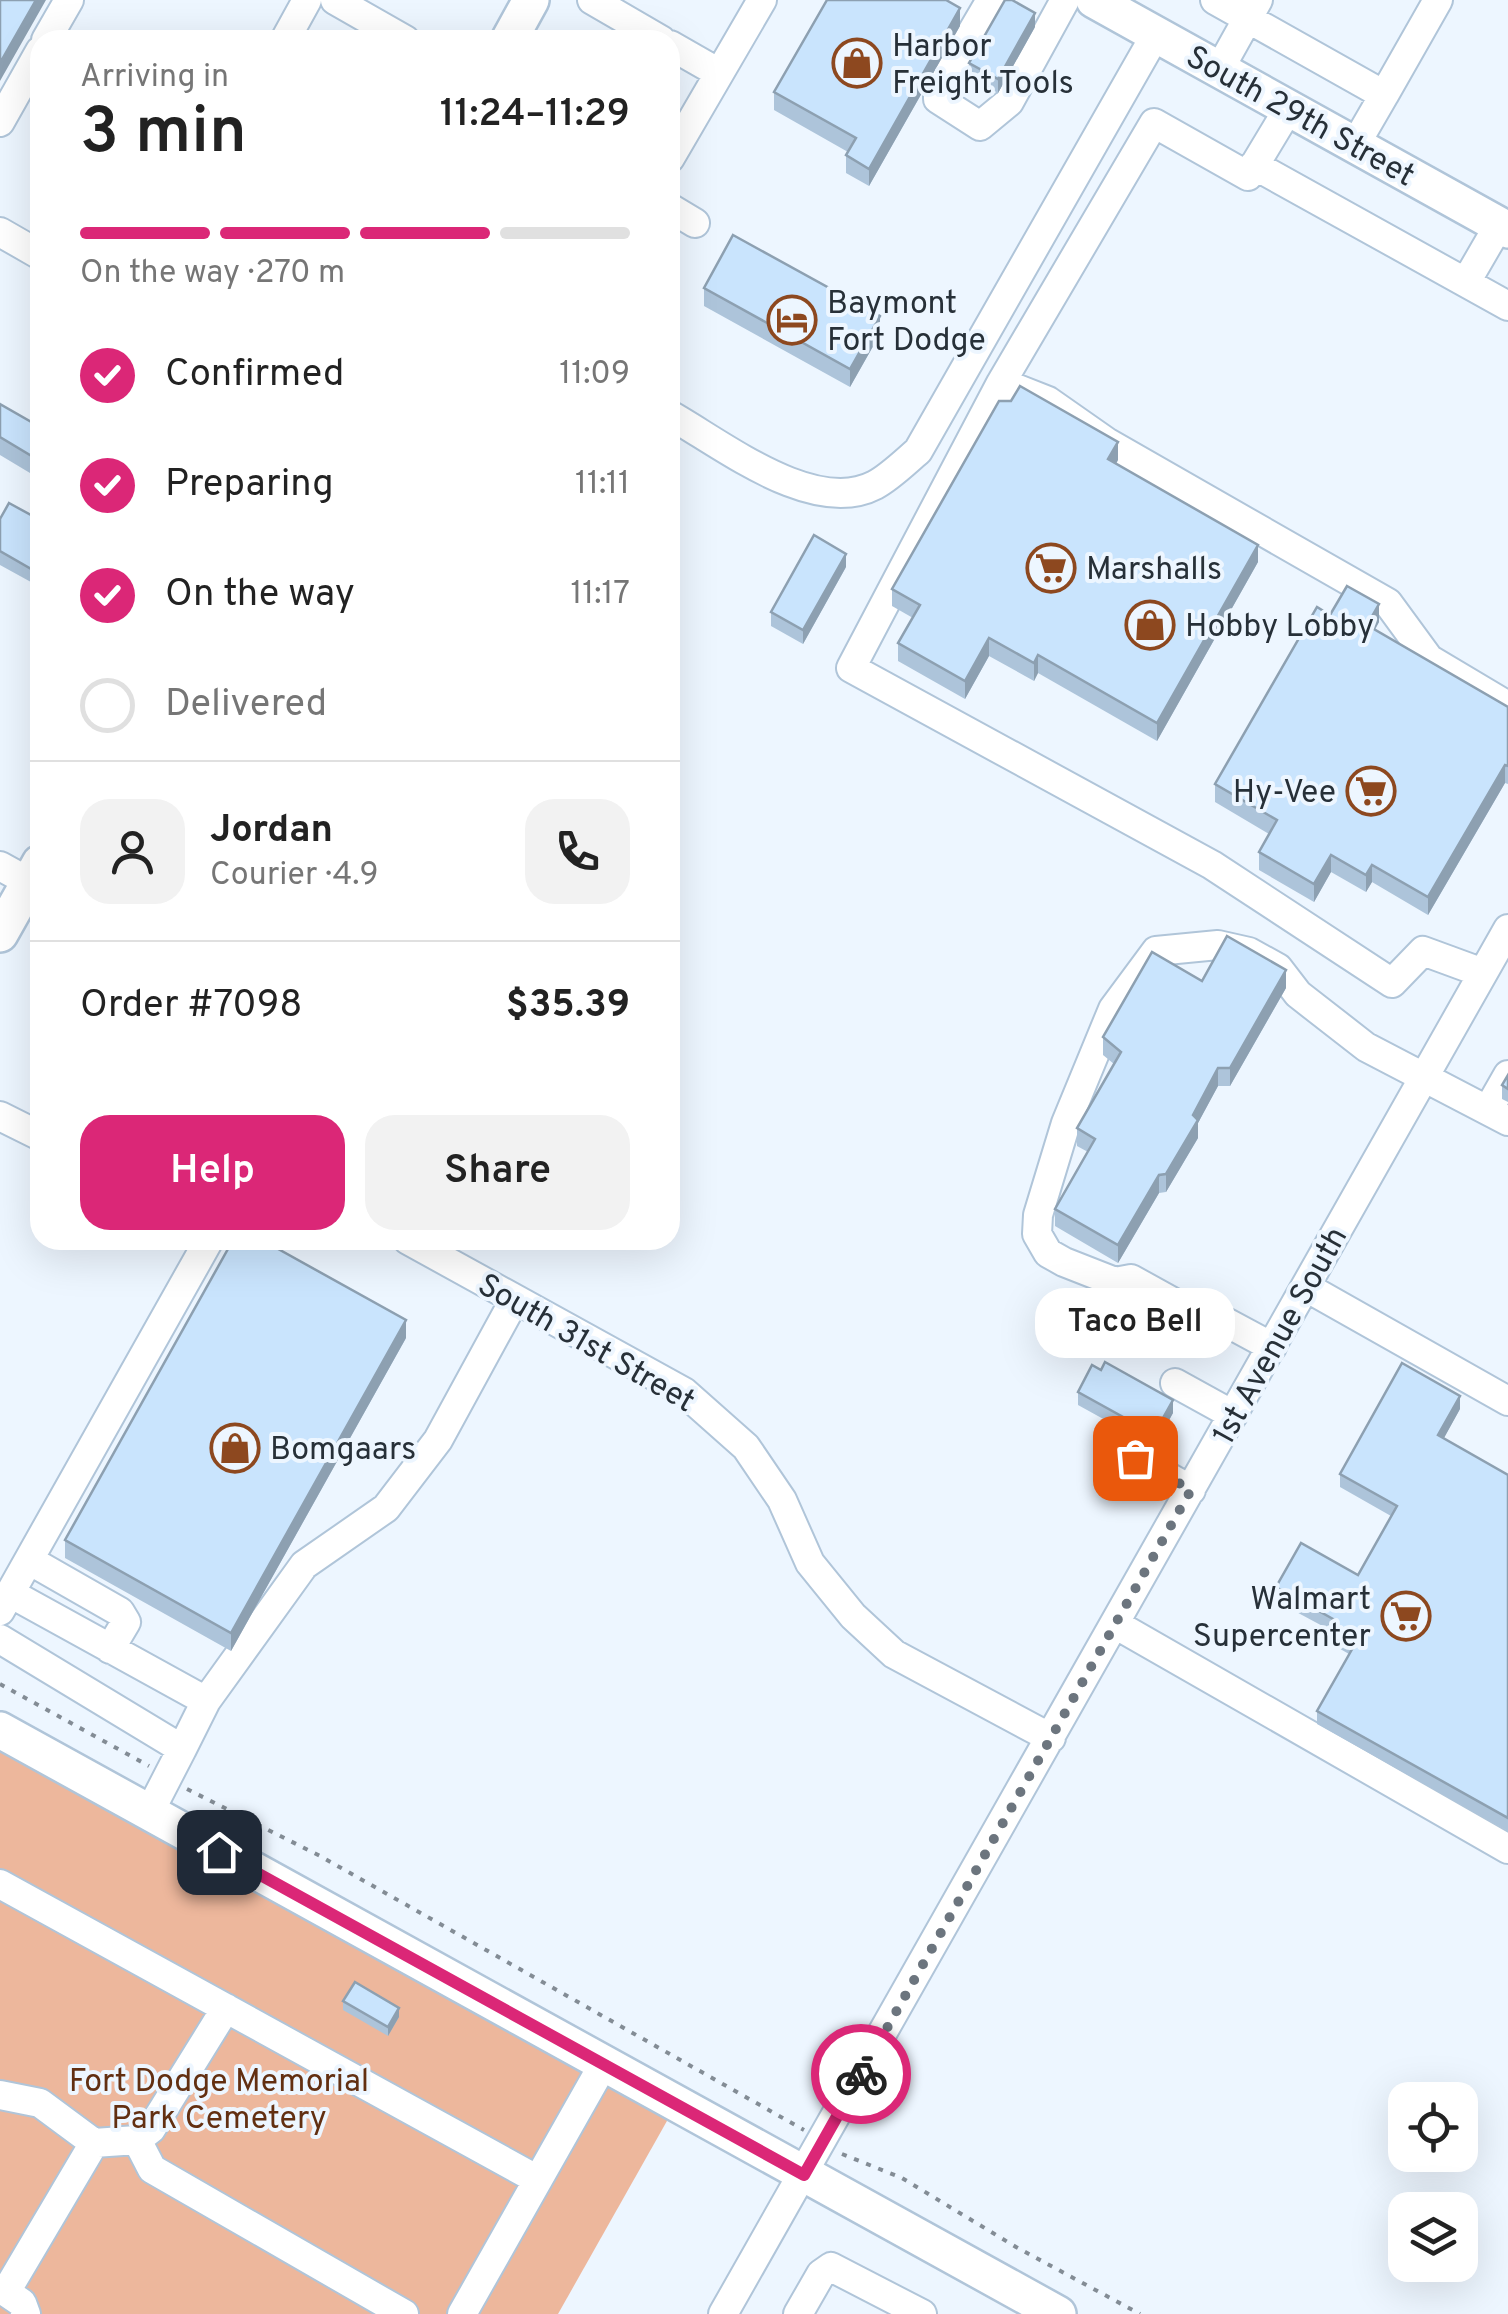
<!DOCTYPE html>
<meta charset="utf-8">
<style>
:root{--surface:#fff;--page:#f2f2f2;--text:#222;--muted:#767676;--line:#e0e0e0;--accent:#db2777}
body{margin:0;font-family:Overpass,sans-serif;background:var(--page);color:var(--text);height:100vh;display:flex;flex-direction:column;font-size:38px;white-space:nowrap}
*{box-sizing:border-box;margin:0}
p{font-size:32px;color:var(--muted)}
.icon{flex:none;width:55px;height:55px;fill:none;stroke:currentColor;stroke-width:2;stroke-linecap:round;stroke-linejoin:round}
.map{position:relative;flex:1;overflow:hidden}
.details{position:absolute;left:30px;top:30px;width:650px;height:1220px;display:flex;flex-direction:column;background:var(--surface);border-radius:30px;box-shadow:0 10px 40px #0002}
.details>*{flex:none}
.controls{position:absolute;left:1388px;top:2082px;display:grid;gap:20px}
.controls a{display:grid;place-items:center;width:90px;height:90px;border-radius:20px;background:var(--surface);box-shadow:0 10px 40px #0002;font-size:50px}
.pin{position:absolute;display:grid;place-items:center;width:85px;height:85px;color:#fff;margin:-42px;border-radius:20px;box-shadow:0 5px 15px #0006}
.courier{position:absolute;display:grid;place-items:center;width:100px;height:100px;margin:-50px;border:8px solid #db2777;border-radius:50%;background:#fff;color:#222;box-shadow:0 2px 12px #0007}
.bubble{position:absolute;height:70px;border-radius:30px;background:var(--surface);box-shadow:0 10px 40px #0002;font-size:32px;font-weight:600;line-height:70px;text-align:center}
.headline em{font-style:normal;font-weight:600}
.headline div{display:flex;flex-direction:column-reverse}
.headline{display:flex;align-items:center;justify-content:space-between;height:170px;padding:0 50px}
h1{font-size:65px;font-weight:600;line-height:75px}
.bar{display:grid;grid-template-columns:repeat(4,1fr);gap:15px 10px;align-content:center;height:120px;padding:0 50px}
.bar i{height:12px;border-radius:8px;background:var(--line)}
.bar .on{background:var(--accent)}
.bar p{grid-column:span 4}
.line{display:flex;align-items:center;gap:25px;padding:0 50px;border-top:2px solid var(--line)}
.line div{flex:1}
.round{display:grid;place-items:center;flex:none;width:105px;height:105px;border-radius:30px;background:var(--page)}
ol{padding:0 50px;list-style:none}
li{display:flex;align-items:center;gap:30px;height:110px}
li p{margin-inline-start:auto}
li .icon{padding:10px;border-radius:50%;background:var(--accent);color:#fff;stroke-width:4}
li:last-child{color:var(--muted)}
li i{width:55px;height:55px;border:5px solid var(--line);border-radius:50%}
.primary-button{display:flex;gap:20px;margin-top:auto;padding:20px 50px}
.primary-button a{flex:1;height:115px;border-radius:30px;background:var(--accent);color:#fff;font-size:40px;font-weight:600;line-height:115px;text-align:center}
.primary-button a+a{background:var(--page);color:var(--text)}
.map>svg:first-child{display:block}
</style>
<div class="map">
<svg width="1508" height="2314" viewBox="0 0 1508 2314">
<rect width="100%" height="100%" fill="#edf6ff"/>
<path fill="#edb79c" d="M0,1730L676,2105L558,2314H0Z"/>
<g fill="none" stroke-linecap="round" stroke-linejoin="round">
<g stroke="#b0c5d9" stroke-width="32">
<path id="minor" d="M335,0L405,40
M592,0L661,40
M991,0L938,90V99L980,126L1009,102L1065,0
M1215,0L1384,95L1438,0
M46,40L69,0
M285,40L307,0
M670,45L719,73
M1219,70L1258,0
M1289,108L1248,176L1154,123L1001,383L851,668L1212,865L1392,983L1423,951L1483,973
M0,122L40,51
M1355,145L1384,95
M670,158L762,0
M1254,165L1508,306
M670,208L695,223
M0,232L40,255
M1466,282L1499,225
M1005,384L1048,401L1108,443L1388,603L1429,659L1508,706
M670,415C723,445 814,517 875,485C890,477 905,462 918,451L1156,34
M0,866L29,882
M1488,1110L1508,1075
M0,1116L40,1136
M408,1240L684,1392L746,1447L782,1500L810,1563L853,1616L894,1654L1051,1738
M1306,1287L1508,1401
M1272,1347L1222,1320L1207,1321L1131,1279L1115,1282L1064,1262L1048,1253L1037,1234L1038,1215L1066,1123L1113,1009L1156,951L1218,945L1249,952L1278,968L1298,994L1366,1047L1508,1121
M1175,1383L1233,1415
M1135,1458L1191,1490
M29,1560L120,1612L126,1622L110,1649
M10,1593L206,1701L304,1565L386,1508L438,1440L515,1299
M0,1611L209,1240
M1115,1624L1508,1849
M0,1639L182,1749L206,1701
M149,1813L182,1749
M0,1884L538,2180
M0,2095L40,2103L94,2143
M137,2140L152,2169L404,2314
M0,2288L22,2303L26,2314
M7,2290L94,2143L137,2140L151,2129L226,2008
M462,2314L603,2065
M723,2314L1508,929
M798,2314L821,2274L831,2267L922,2314"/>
</g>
<g stroke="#b0c5d9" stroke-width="40">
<path id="major" d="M1094,0L1508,230
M509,40L531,0
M0,934L40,863
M0,1730L1058,2314"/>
</g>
<path stroke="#838c95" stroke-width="4" stroke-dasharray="5 8" stroke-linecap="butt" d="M0,1684L149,1766
M187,1789L320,1856L804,2130
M842,2154L902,2178L1016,2247L1140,2314"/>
<use href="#minor" stroke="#fff" stroke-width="28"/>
<use href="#major" stroke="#fff" stroke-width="35"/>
</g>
<path fill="#adc4da" d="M960,26L869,186L846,173V155L848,152L774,110V92Z
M1035,27L998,93L969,77V63Z
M704,288L880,334L850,387L704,306Z
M0,404L40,427V479L0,455Z
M1118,460L1116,464L1258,562L1157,741L1038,673L1034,681L989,656L965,699L898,661V643L913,618L892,606V589Z
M0,519L40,520V587L0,565Z
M846,567L803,644L771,626V612Z
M1330,615L1379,622L1375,630L1508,707V784L1505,783L1428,915L1372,882L1366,892L1331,872L1314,902L1259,870V852L1269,834L1215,802V784Z
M1202,981L1286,988L1230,1086H1218L1198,1123V1138L1166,1192L1159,1193L1118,1263L1055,1226V1209L1088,1152L1077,1146V1128L1114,1064L1103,1055V1037Z
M1508,1075V1102L1502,1099V1085Z
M406,1338L231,1651L65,1558V1540Z
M1101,1370L1173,1413L1154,1447L1078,1405V1392Z
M1460,1409L1443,1439L1508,1475V1831L1317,1724V1711L1349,1654L1328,1642V1629L1276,1601V1587L1358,1575L1391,1516L1340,1487V1474Z
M343,2001L399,2017L388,2036L343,2010Z"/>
<path fill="#8da0b1" d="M36,0H46L0,81V63Z
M960,8V26L869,186V169Z
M1035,13V27L998,93V79Z
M880,316V334L850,387V369Z
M1118,442V460L1108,477V459Z
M1258,545V562L1157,741V723Z
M846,554V567L803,644V630Z
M1379,604V622L1367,643V625Z
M989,638V656L965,699V681Z
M1038,655V673L1034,681V663Z
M1505,765V783L1428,915V897Z
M1331,855V872L1314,902V884Z
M1372,865V882L1366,892V875Z
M1286,970V988L1230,1086V1068Z
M1218,1068V1086L1198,1123V1138L1166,1192V1174L1193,1115Z
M1159,1175V1193L1118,1263V1245Z
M406,1320V1338L231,1651V1633Z
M1460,1396V1409L1438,1449V1435Z
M1173,1400V1413L1154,1447V1434Z
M399,2008V2017L388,2036V2027Z"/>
<path fill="#c9e4fd" stroke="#8da0b1" stroke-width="2.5" d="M0,0H36L0,63Z
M827,0H946L960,8L869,169L846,155L856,138L774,92Z
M1005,0H1012L1035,13L998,79L969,63Z
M733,235L880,316L850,369L704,288Z
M1020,386L1118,442L1108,459L1258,545L1157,723L1038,655L1034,663L989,638L965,681L898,643L920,605L892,589L999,401H1011Z
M0,404L40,427V461L0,437Z
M9,503L40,520V574L0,551V519Z
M814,535L846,554L803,630L771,612Z
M1347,586L1379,604L1367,625L1508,707V766L1505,765L1428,897L1372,865L1366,875L1331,855L1314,884L1259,852L1277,820L1215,784L1317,607L1330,615Z
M1227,936L1286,970L1230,1068H1218L1193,1115L1198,1120L1166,1174L1159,1175L1118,1245L1055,1209L1095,1139L1077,1128L1121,1052L1103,1037L1152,952L1202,981Z
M1508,1075V1089L1502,1085Z
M233,1240H262L406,1320L231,1633L65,1540Z
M1105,1362L1173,1400L1154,1434L1078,1392L1092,1365L1101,1370Z
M1402,1363L1460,1396L1438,1435L1508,1475V1818L1317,1711L1355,1644L1328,1629L1333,1619L1276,1587L1301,1543L1358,1575L1397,1506L1340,1474Z
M355,1982L399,2008L388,2027L343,2001Z"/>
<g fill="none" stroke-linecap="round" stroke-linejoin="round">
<path stroke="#6c757e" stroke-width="10" stroke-dasharray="0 18" d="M861,2074L1191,1490L1135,1458"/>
<path stroke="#db2777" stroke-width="12" d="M219,1852L804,2175L861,2074"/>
</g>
<defs>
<g id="shop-ring" transform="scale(2.5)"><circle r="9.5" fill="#edf6ff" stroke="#8d481f" stroke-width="1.5"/><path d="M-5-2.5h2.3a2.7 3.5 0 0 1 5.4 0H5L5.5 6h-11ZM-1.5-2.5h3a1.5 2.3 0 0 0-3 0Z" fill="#8d481f"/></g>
<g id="hotel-ring" transform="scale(2.5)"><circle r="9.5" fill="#edf6ff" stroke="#8d481f" stroke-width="1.5"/><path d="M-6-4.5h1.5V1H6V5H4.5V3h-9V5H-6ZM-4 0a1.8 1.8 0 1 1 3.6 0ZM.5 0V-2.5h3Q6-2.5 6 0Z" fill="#8d481f"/></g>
<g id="supermarket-ring" transform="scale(2.5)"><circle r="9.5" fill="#edf6ff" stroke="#8d481f" stroke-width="1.5"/><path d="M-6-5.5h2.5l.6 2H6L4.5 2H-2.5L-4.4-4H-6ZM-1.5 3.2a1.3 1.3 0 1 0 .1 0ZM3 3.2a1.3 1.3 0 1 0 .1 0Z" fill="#8d481f"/></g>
</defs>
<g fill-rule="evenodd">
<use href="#shop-ring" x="857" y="63"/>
<use href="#hotel-ring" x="792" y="320"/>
<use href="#supermarket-ring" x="1051" y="568"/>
<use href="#shop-ring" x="1150" y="625"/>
<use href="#supermarket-ring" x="1371" y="791"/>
<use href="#shop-ring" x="235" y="1448"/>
<use href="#supermarket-ring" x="1406" y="1616"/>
</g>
<g text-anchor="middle" stroke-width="8" stroke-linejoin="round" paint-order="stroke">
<g font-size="32" fill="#273038" stroke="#edf6ff" text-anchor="start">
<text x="892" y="56">Harbor<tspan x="892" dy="37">Freight Tools</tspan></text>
<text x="827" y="313">Baymont<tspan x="827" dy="37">Fort Dodge</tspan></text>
<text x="1086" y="579">Marshalls</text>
<text x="1185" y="636">Hobby Lobby</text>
<text x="1336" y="802" text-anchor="end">Hy-Vee</text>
<text x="270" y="1459">Bomgaars</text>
<text x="1371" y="1609" text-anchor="end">Walmart<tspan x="1371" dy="37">Supercenter</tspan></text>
</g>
<g font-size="32" fill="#273038" stroke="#edf6ff">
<text transform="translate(1301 115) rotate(29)" y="11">South 29th Street</text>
<text transform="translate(1279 1335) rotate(-61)" y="11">1st Avenue South</text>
<text transform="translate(587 1342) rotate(30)" y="11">South 31st Street</text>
</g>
<g font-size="32" fill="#622f11" stroke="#edf6ff">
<text x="219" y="2091">Fort Dodge Memorial<tspan x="219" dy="37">Park Cemetery</tspan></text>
</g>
</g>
</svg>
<div class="controls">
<a><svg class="icon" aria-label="locate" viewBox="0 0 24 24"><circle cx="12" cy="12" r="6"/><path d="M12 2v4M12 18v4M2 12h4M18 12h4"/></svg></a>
<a><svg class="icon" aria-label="layers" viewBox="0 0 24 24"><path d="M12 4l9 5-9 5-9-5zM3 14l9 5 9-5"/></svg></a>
</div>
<div class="pin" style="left:1135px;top:1458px;background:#ea580c"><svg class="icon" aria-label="bag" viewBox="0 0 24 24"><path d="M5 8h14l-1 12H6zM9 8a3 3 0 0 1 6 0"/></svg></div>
<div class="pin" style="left:219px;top:1852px;background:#1f2937"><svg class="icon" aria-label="home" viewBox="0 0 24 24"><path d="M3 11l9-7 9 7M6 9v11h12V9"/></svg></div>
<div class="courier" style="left:861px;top:2074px"><svg class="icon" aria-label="bike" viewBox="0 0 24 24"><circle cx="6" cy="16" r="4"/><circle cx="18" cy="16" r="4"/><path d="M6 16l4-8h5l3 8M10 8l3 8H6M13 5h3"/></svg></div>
<div class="bubble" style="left:1035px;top:1288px;width:200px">Taco Bell</div>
<section class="details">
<div class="headline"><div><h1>3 min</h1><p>Arriving in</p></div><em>11:24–11:29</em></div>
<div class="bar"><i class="on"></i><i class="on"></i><i class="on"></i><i></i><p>On the way · 270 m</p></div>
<ol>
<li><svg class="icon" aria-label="check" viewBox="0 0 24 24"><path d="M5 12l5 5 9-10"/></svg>Confirmed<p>11:09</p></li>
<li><svg class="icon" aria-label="check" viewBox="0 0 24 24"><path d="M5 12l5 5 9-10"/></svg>Preparing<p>11:11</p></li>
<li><svg class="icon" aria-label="check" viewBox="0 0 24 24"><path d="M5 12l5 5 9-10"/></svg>On the way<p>11:17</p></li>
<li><i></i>Delivered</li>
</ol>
<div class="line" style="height:180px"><a class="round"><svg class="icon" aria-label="person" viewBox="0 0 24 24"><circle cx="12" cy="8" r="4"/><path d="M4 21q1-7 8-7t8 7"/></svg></a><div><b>Jordan</b><p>Courier · 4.9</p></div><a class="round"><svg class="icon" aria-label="phone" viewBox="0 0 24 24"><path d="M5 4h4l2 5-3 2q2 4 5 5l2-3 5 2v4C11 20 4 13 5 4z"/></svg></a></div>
<div class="line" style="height:130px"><div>Order #7098</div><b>$35.39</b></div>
<div class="primary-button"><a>Help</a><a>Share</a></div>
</section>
</div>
